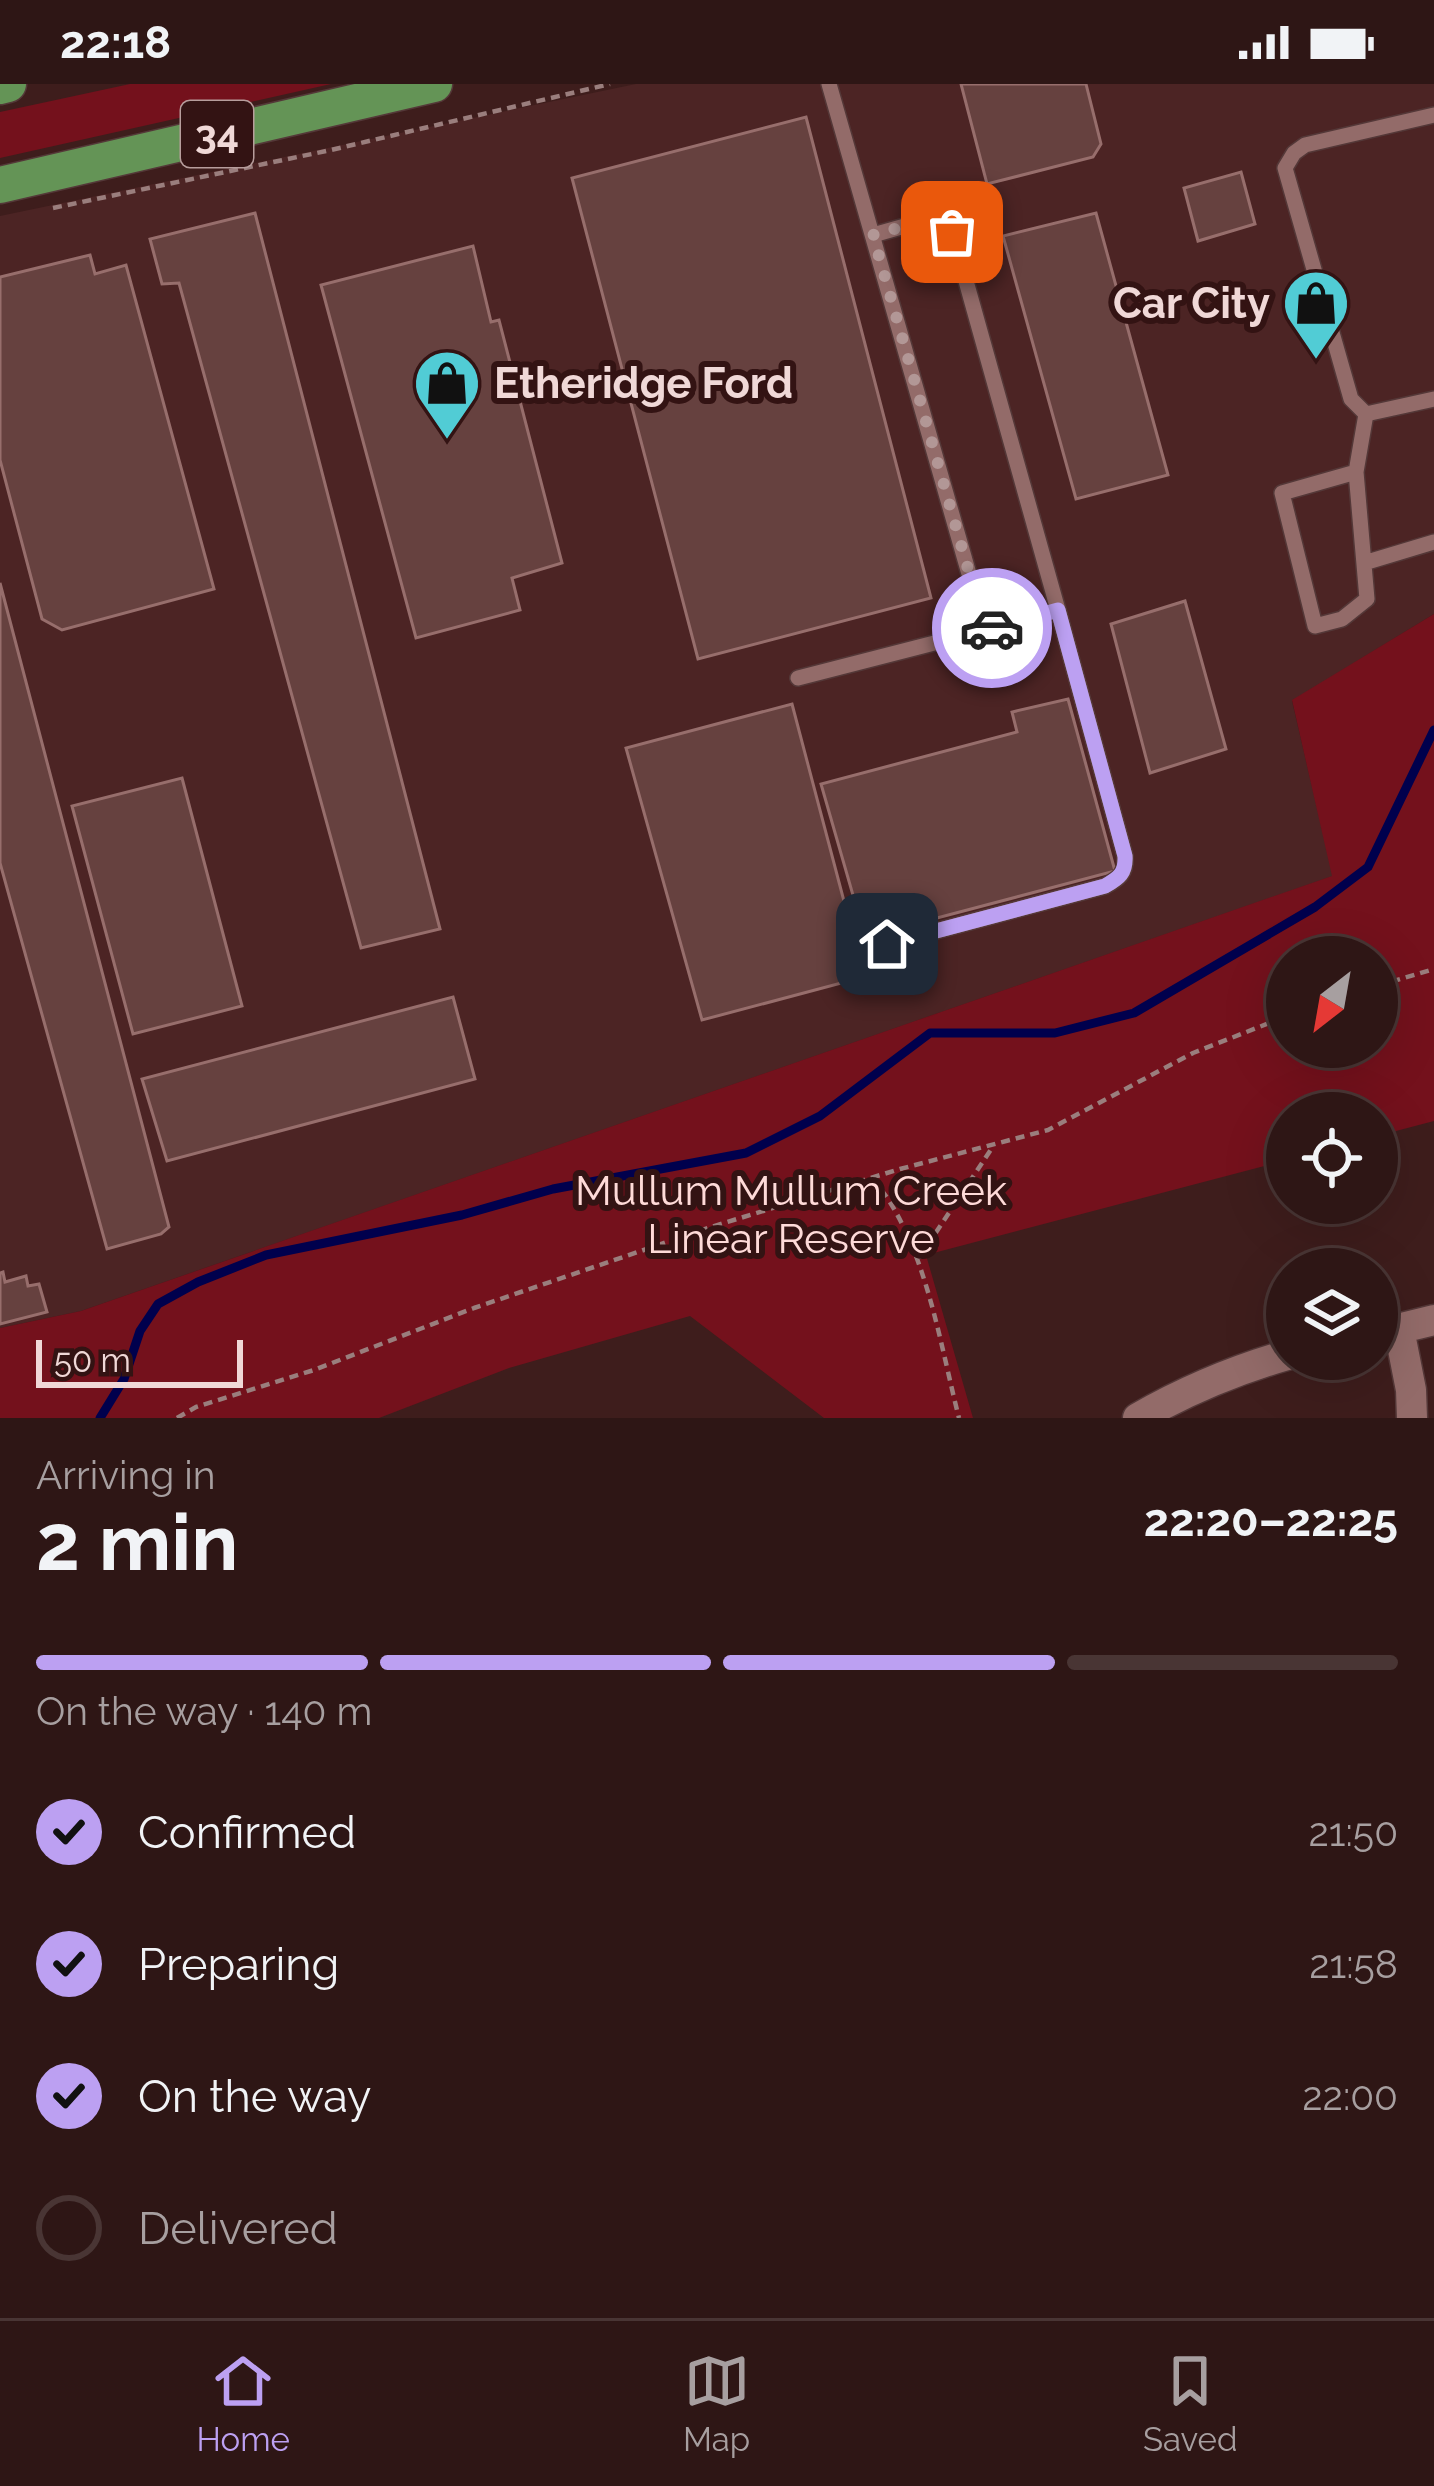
<!DOCTYPE html>
<meta charset="utf-8">
<style>
:root{--surface:#2e1615;--page:#3a2322;--text:#f1f3f6;--muted:#a79fa0;--line:#493534;--accent:#bca0f2}
body{margin:0;font-family:Raleway,sans-serif;background:var(--page);color:var(--text);height:100vh;display:flex;flex-direction:column;font-size:45px;white-space:nowrap}
*{box-sizing:border-box;margin:0}
p{font-size:39px;color:var(--muted)}
.icon{flex:none;width:66px;height:66px;fill:none;stroke:currentColor;stroke-width:2;stroke-linecap:round;stroke-linejoin:round}
.map{position:relative;height:1334px;overflow:hidden}
.details{display:flex;flex-direction:column;background:var(--surface);flex:1}
.details>*{flex:none}
.needle{width:78px;rotate:211deg}
.buttons{position:absolute;left:1266px;top:852px;display:grid;gap:24px}
.buttons a{display:grid;place-items:center;width:132px;height:132px;border-radius:50%;background:var(--surface);box-shadow:0 12px 48px #0002,0 0 0 3px var(--line);font-size:60px}
.scale{position:absolute;left:36px;bottom:30px;width:207px;box-sizing:border-box;padding-left:12px;border:6px solid #f0d8d7;border-top:0;font-size:33px;line-height:42px;white-space:nowrap;color:#f0d8d7;-webkit-text-stroke:9px #331313;paint-order:stroke}
.pin{position:absolute;display:grid;place-items:center;width:102px;height:102px;color:#fff;margin:-51px;border-radius:24px;box-shadow:0 6px 18px #0006}
.courier{position:absolute;display:grid;place-items:center;width:120px;height:120px;margin:-60px;border:9px solid #bca0f2;border-radius:50%;background:#fff;color:#222;box-shadow:0 3px 15px #0007}
.overview em{font-style:normal;font-weight:700}
.overview div{display:flex;flex-direction:column-reverse}
.overview{display:flex;align-items:center;justify-content:space-between;height:204px;padding:0 36px}
h1{font-size:78px;font-weight:700;line-height:90px}
.bar{display:grid;grid-template-columns:repeat(4,1fr);gap:18px 12px;align-content:center;height:144px;padding:0 36px}
.bar i{height:15px;border-radius:9px;background:var(--line)}
.bar .current{background:var(--accent)}
.bar p{grid-column:span 4}
ol{padding:0 36px;list-style:none}
li{display:flex;align-items:center;gap:36px;height:132px}
li p{margin-inline-start:auto}
li .icon{padding:12px;border-radius:50%;background:var(--accent);color:#111;stroke-width:4}
li:last-child{color:var(--muted)}
li i{width:66px;height:66px;border:6px solid var(--line);border-radius:50%}
.status{display:flex;justify-content:space-between;align-items:center;height:84px;padding:0 60px;background:var(--surface);direction:ltr}
.status svg{height:33px;fill:currentColor}
.dock{display:flex;justify-content:space-around;align-items:center;height:168px;border-top:3px solid var(--line);background:var(--surface);font-size:33px;color:var(--muted)}
.dock a{display:grid;justify-items:center;gap:6px}
.dock .current{color:var(--accent)}
.map>svg:first-child{display:block}
</style>
<div class="status"><b>22:18</b><svg viewBox="0 0 49 12"><path d="M0 12V9h3v3zM5 12V6h3v6zM10 12V3h3v9zM15 12V0h3v12zM26 1h20v11H26zM47 4h2v5h-2z"/></svg></div>
<div class="map">
<svg width="1434" height="1334" viewBox="0 0 1434 1334">
<rect width="100%" height="100%" fill="#3e1d1c"/>
<path fill="#4c2424" d="M636,0H1434V530L1292,617L1333,792L81,1227L0,1244V132Z"/>
<path fill="#74111c" fill-rule="evenodd" d="M130,0H331L0,74V28Z
M1434,530V1037L1377,1052V1029H1287V1076L926,1171L973,1334H824L690,1232L509,1284L379,1334H0V1244L81,1227L1332,792L1292,616ZM1287,873H1377V963H1287Z"/>
<g fill="none" stroke-linecap="round" stroke-linejoin="round">
<path stroke="#00004d" stroke-width="9" d="M100,1334L124,1295L140,1247L158,1220L198,1198L266,1171L462,1131L553,1105L746,1069L820,1032L930,949H1055L1134,929L1315,823L1368,783L1434,646"/>
</g>
<path fill="#66413f" stroke="#976e6c" stroke-width="3" d="M961,0H1086L1101,60L1093,73L987,100Z
M806,33L931,514L698,575L572,94Z
M1241,88L1255,140L1198,157L1184,104Z
M255,129L440,845L361,864L179,199L162,200L150,155Z
M1096,129L1168,391L1076,415L1003,152Z
M473,162L491,238L499,236L562,479L512,494L520,526L416,554L321,201Z
M90,171L95,190L126,181L214,505L62,546L42,535L0,376V193Z
M0,499L169,1143L161,1150L107,1165L0,779Z
M1185,517L1226,665L1150,689L1111,540Z
M1068,615L1115,787L865,853L821,700L1017,648L1012,628Z
M792,620L864,893L702,936L626,664Z
M182,694L242,922L133,950L72,722Z
M453,913L475,995L167,1077L142,995Z
M3,1188L5,1198L26,1192L28,1202L39,1200L47,1228L0,1240V1189Z"/>
<g fill="none" stroke-linecap="round" stroke-linejoin="round">
<g stroke="#543838" stroke-width="18">
<path id="service" d="M873,151L933,134L947,140L952,147L1058,526L985,546
M1366,330L1434,315
M1356,388L1366,330L1351,315L1285,84L1294,69L1305,61L1434,31
M1356,388L1367,515L1342,535L1315,542L1282,409Z
M1364,479L1434,458
M798,594L985,546L829,0
M887,860L1105,802C1120,794 1126,789 1125,772L1058,526"/>
</g>
<g stroke="#543838" stroke-width="33">
<path id="minor" d="M1399,1245L1411,1306L1412,1334
M1377,1250L1434,1236
M1138,1334C1185,1307 1235,1286 1287,1271"/>
</g>
<g stroke="#543838" stroke-width="39">
<path id="trunk" d="M0,2L8,0
M0,101L434,0"/>
</g>
<path stroke="#9a7e7d" stroke-width="4.5" stroke-dasharray="9 6" stroke-linecap="butt" d="M53,124L331,66L610,0
M1377,902L1434,885
M872,1094C925,1155 939,1256 959,1334
M919,1174L992,1064
M177,1334L196,1323L314,1286L474,1224L711,1143L900,1085L1048,1046L1193,969L1287,932"/>
<use href="#service" stroke="#936b69" stroke-width="15"/>
<use href="#minor" stroke="#936b69" stroke-width="30"/>
<use href="#trunk" stroke="#649456" stroke-width="36"/>
</g>
<g fill="none" stroke-linecap="round" stroke-linejoin="round">
<path stroke="#b29796" stroke-width="12" stroke-dasharray="0 21.6" d="M952,148L947,140L933,134L873,151L985,545L992,544"/>
<path stroke="#bca0f2" stroke-width="15" d="M887,860L1105,802C1119,794 1126,789 1125,772L1058,526L992,544"/>
</g>
<defs>
<g id="shop-pin" transform="scale(3.45)"><path d="M0 17L-7.5 6A9.5 9.5 0 1 1 7.5 6Z" fill="#51ccd5" stroke="#331313"/><path d="M-5-2.5h2.3a2.7 3.5 0 0 1 5.4 0H5L5.5 6h-11ZM-1.5-2.5h3a1.5 2.3 0 0 0-3 0Z" fill="#111"/></g>
</defs>
<g fill-rule="evenodd">
<use href="#shop-pin" x="1316" y="219"/>
<use href="#shop-pin" x="447" y="299"/>
</g>
<g text-anchor="middle" stroke-width="12" stroke-linejoin="round" paint-order="stroke">
<rect fill="#331313" stroke="#b79d9c" stroke-width="3" x="181" y="17" width="72" height="66" rx="9"/>
<g font-size="39" font-weight="bold" fill="#f0d8d7">
<text x="217" y="64">34</text>
</g>
<g font-size="42" font-weight="bold" fill="#f0d8d7" stroke="#331313" text-anchor="end">
<text x="1270" y="234">Car City</text>
<text x="494" y="314" text-anchor="start">Etheridge Ford</text>
</g>
<g font-size="42" fill="#fedad8" stroke="#331313">
<text x="791" y="1121">Mullum Mullum Creek<tspan x="791" dy="48">Linear Reserve</tspan></text>
</g>
</g>
</svg>
<div class="buttons">
<a><svg class="needle" viewBox="-14 -14 28 28"><path d="M0-13l5 13h-10z" fill="#e53935"/><path d="M0 13l5-13h-10z" fill="#a79fa0"/></svg></a>
<a><svg class="icon" aria-label="locate" viewBox="0 0 24 24"><circle cx="12" cy="12" r="6"/><path d="M12 2v4M12 18v4M2 12h4M18 12h4"/></svg></a>
<a><svg class="icon" aria-label="layers" viewBox="0 0 24 24"><path d="M12 4l9 5-9 5-9-5zM3 14l9 5 9-5"/></svg></a>
</div>
<div class="scale">50 m</div>
<div class="pin" style="left:952px;top:148px;background:#ea580c"><svg class="icon" aria-label="bag" viewBox="0 0 24 24"><path d="M5 8h14l-1 12H6zM9 8a3 3 0 0 1 6 0"/></svg></div>
<div class="pin" style="left:887px;top:860px;background:#1f2937"><svg class="icon" aria-label="home" viewBox="0 0 24 24"><path d="M3 11l9-7 9 7M6 9v11h12V9"/></svg></div>
<div class="courier" style="left:992px;top:544px"><svg class="icon" aria-label="car" viewBox="0 0 24 24"><path d="M5 17H2v-5l4-1 3-4h7l3 4 3 1v5h-3M9 17h6M6 11h13"/><circle cx="7" cy="17" r="2"/><circle cx="17" cy="17" r="2"/></svg></div>
</div>
<section class="details">
<div class="overview"><div><h1>2 min</h1><p>Arriving in</p></div><em>22:20–22:25</em></div>
<div class="bar"><i class="current"></i><i class="current"></i><i class="current"></i><i></i><p>On the way · 140 m</p></div>
<ol>
<li><svg class="icon" aria-label="check" viewBox="0 0 24 24"><path d="M5 12l5 5 9-10"/></svg>Confirmed<p>21:50</p></li>
<li><svg class="icon" aria-label="check" viewBox="0 0 24 24"><path d="M5 12l5 5 9-10"/></svg>Preparing<p>21:58</p></li>
<li><svg class="icon" aria-label="check" viewBox="0 0 24 24"><path d="M5 12l5 5 9-10"/></svg>On the way<p>22:00</p></li>
<li><i></i>Delivered</li>
</ol>
</section>
<nav class="dock">
<a class="current"><svg class="icon" aria-label="home" viewBox="0 0 24 24"><path d="M3 11l9-7 9 7M6 9v11h12V9"/></svg>Home</a>
<a><svg class="icon" aria-label="map" viewBox="0 0 24 24"><path d="M3 6l6-2 6 2 6-2v14l-6 2-6-2-6 2zM9 4v14M15 6v14"/></svg>Map</a>
<a><svg class="icon" aria-label="saved" viewBox="0 0 24 24"><path d="M7 4h10v16l-5-4-5 4z"/></svg>Saved</a>
</nav>
